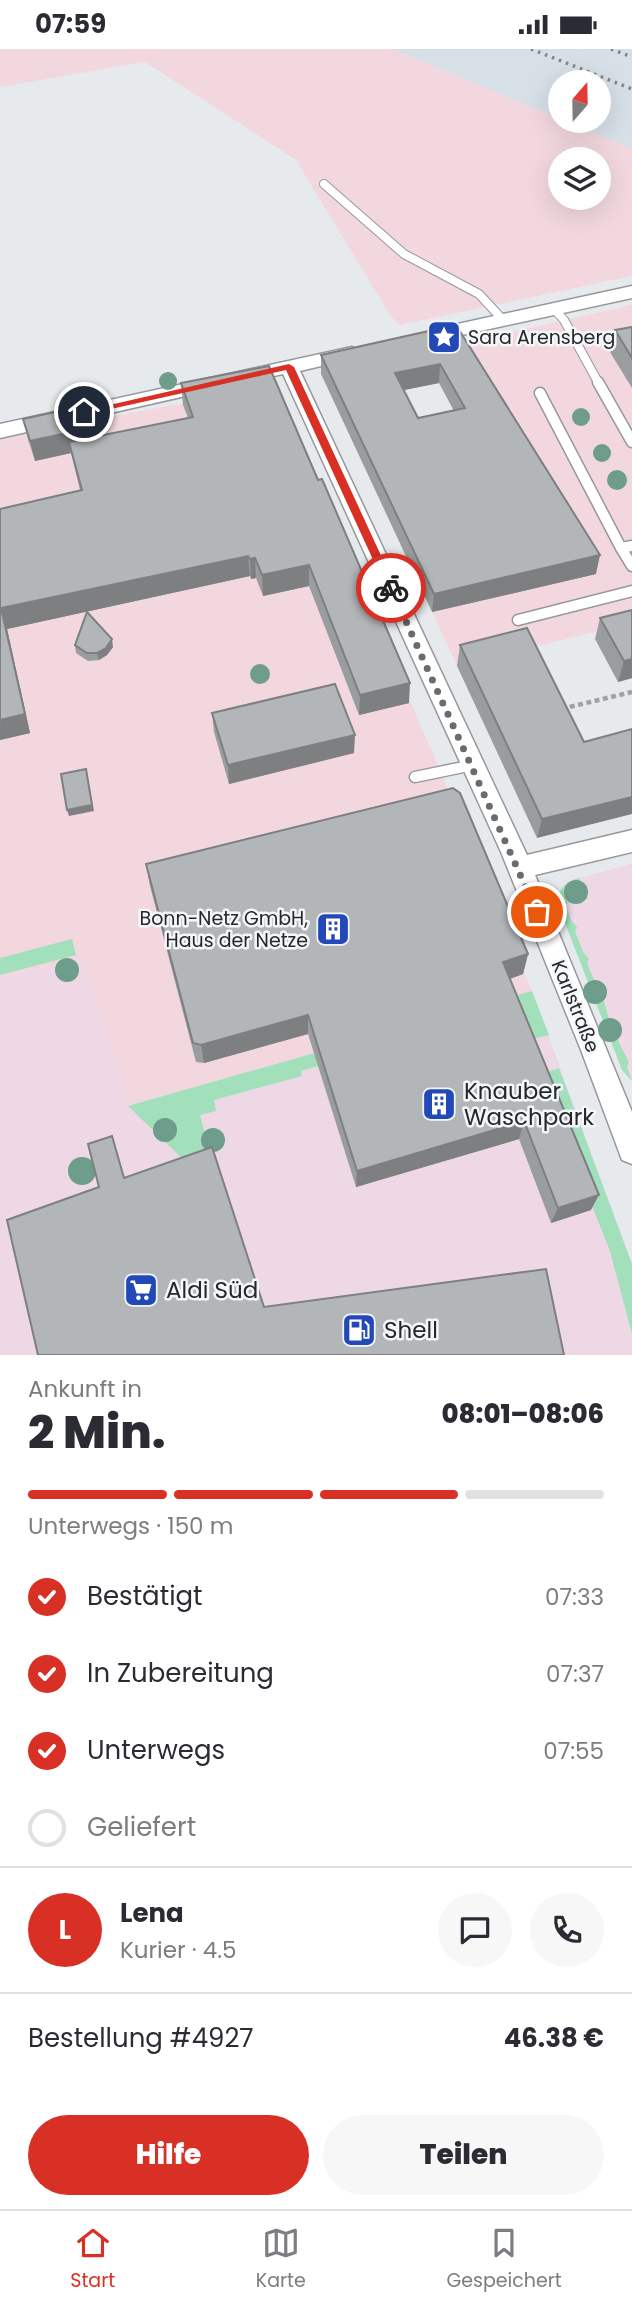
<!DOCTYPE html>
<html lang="de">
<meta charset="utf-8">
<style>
:root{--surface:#fff;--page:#f7f7f7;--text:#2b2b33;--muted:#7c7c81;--line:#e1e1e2;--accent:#d93025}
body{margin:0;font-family:Poppins,sans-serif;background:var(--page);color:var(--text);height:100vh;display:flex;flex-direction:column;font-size:26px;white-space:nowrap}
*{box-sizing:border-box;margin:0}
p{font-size:23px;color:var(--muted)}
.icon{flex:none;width:38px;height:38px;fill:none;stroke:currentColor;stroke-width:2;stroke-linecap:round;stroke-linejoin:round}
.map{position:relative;height:1306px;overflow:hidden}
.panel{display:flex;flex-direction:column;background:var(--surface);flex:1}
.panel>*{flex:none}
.needle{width:46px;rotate:20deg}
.fabs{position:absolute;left:548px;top:21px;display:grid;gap:14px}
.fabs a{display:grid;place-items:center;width:63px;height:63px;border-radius:50%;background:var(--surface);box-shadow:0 7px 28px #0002;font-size:35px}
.pin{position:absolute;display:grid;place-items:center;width:60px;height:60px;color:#fff;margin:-30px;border:4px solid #fff;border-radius:50%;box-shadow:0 2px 7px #0007}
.courier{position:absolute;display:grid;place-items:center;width:70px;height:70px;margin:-35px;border:5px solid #d93025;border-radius:50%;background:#fff;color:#222;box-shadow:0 2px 9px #0007}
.overview em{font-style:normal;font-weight:800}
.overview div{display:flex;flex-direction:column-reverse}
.overview{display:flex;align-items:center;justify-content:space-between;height:119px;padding:0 28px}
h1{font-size:46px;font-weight:800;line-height:52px}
.bar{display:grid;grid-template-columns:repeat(4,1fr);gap:10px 7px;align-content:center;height:84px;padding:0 28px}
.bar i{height:9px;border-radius:5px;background:var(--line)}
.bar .on{background:var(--accent)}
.bar p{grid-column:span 4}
.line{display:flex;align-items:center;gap:18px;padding:0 28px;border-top:2px solid var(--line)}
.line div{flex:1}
.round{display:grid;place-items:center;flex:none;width:74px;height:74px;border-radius:37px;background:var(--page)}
ol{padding:0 28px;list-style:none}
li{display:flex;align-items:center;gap:21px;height:77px}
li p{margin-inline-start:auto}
li .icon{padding:7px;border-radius:50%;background:var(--accent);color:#fff;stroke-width:4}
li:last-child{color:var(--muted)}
li i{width:38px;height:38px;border:4px solid var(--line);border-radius:50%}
.button{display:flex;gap:14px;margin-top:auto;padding:14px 28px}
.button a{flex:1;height:80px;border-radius:42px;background:var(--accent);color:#fff;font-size:28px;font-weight:800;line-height:80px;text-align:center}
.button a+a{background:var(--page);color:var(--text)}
.status{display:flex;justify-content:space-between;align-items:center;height:49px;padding:0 35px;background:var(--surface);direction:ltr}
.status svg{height:19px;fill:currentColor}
.tab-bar{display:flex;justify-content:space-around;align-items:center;height:98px;border-top:2px solid var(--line);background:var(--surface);font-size:19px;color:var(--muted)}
.tab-bar a{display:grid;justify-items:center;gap:4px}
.tab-bar .on{color:var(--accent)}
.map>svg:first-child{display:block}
</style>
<div class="status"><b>07:59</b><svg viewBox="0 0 49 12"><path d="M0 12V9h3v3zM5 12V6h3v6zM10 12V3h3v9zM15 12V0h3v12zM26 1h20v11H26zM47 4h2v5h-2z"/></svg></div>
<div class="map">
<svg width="632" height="1306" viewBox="0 0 632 1306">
<rect width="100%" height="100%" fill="#e7eaed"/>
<path fill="#eed8e6" d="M632,815V1032L622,1021L558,850L559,843L568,832Z
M81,908L128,1057L532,942L632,1215V1306H0V929Z"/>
<path fill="#f2d8de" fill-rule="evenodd" d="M0,0H393L632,100V227L400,276L391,268L296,111L145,13L0,38ZM560,110H598V149H560Z
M632,256V574L457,617L432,563L595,525L454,296Z
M272,338L435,709L532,942L128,1057L81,908L0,929V388Z"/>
<path fill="#d7dfe7" d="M393,0H632V100L564,72H598V33H560V70Z"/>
<path fill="#a1e0bb" d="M579,829L588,850L565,855L571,871L577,878L575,882L583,903L589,910L587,914L596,936L600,938L609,970L613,973C615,988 622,999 629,1013L627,1017L632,1032L622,1021L558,856C557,840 565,833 579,829Z
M72,890L76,906L0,926V909Z
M532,942L549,986L528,991L512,961L301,1022L302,1027L214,1051L216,1062L200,1066L210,1104L186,1113L128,1057Z
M559,1019L632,1215V1285L610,1202L540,1026Z"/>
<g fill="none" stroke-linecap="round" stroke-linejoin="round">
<g stroke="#96989b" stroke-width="10">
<path id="service-far1" d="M324,135L404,205L479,245L503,271
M554,260L564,271L599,335"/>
</g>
<g stroke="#96989b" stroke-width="13">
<path id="service" d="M598,333L632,393
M540,344L621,499
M632,497L621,499L632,517
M518,571L632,542
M415,728L473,716"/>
</g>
<g stroke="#96989b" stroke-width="3">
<path id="minor" d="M632,237V249L430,293L421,287L430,281Z
M352,298L361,304L359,308L300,322L527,806L632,781V803L535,826L632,1063V1115L622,1111L581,1001L501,803L283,325L0,389V375Z"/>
</g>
<path stroke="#9fa1a3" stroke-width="4.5" stroke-dasharray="5 3.5" stroke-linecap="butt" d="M567,662L565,659L632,643"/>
<use href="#service-far1" stroke="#fff" stroke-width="8"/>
<use href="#service" stroke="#fff" stroke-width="10"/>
<use href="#minor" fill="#fff" fill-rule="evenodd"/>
<path stroke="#838587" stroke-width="3.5" stroke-dasharray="2.5 5" stroke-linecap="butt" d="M531,0L632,40
M611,0L632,8"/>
</g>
<g fill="#6f9d8b">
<circle cx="168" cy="332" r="9"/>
<circle cx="581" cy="368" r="9"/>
<circle cx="602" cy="404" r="9"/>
<circle cx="617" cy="431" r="10"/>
<circle cx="260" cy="625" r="10"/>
<circle cx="576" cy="843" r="12"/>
<circle cx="67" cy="921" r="12"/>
<circle cx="595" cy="943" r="12"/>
<circle cx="610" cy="981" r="12"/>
<circle cx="165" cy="1081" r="12"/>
<circle cx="213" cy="1091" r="12"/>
<circle cx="82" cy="1122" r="14"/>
</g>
<path fill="#9a9d9e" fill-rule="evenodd" d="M456,276L596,525L432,563L321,325V306ZM439,334L454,362L418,369L404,341Z
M632,278V339L610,303L615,281Z
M181,334L409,654L359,666L309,537L263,547L256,529L251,530L250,527L7,580L30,684L0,691V460L80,441L71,404L35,412L28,390L23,370L78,391L188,369L183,356Z
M632,561V629L618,633L595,590L600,569Z
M75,596L113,598L107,606L99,611L88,612L76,604Z
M460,596L584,693L537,789L457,617Z
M212,664L354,704L229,735L214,683Z
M146,815L528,905L523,925L510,929L591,1161L551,1174L519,1090L356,1138L308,985L204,1014L196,1013L150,837Z"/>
<path fill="#7d7f81" d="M440,315L439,334L394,343L395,324Z
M76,382L80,402L69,393L71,404L35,412L30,392Z
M600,506L596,525L432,563L434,545Z
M248,507L250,527L7,580L30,684L0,691L1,559Z
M255,509L256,529L251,530L250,510Z
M309,516V537L263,547L262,526Z
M112,590L113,598L107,606L99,611L97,604Z
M632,610V629L618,633L624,612Z
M410,634L409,654L359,666L360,646Z
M355,686L354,704L229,735L228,716Z
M86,720L94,762L69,767L67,761Z
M632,748V765L537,789L542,770Z
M528,905L523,925L499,934L503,913Z
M308,966V985L204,1014L201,996Z
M524,1072L519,1090L356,1138L357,1122Z
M599,1146L591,1161L551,1174L558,1159Z"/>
<path fill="#b3b6b8" stroke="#7d7f81" stroke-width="2" fill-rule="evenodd" d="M456,276L600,506L434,545L321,306ZM440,315L465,359L418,369L395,324Z
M632,278V309L615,281Z
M269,317L318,431L322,430L410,634L360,646L309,516L262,526L255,509L250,510L248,507L1,559L25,665L0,671V460L82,441L69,393L193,368L181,334Z
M69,360L76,382L30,392L23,370Z
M632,561V610L624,612L600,569Z
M87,563L112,590L106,599L97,604H87L75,596Z
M527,579L584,693L632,680V748L542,770L460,596Z
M335,635L355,686L228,716L212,664Z
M86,720L92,756L67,761L61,725Z
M453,739L460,744L528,905L503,913L599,1146L558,1159L524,1072L357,1122L308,966L201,996L193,994L146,815Z
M112,1087L124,1129L212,1098L264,1258L546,1220L564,1306H38L7,1171L99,1138L88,1095Z"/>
<path fill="#d93025" d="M289,315L294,318L396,539L395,541L391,543L386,539L286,321L84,366L79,363Z"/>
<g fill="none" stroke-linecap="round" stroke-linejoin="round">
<path stroke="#6a6b6d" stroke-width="7" stroke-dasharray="0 12.6" d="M391,539L537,863"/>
</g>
<defs>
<g id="sight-square" transform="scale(1.75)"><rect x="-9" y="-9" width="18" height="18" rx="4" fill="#2349b8" stroke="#f4f7fa"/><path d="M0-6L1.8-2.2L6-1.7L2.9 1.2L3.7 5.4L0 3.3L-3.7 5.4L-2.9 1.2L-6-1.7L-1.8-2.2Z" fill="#fff"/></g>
<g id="building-square" transform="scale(1.75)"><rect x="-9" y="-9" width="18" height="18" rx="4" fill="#2349b8" stroke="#f4f7fa"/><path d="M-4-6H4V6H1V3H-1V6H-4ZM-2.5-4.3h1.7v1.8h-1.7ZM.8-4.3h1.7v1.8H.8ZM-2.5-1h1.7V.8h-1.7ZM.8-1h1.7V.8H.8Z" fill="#fff"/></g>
<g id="supermarket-square" transform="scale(1.75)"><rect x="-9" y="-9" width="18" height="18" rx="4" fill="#2349b8" stroke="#f4f7fa"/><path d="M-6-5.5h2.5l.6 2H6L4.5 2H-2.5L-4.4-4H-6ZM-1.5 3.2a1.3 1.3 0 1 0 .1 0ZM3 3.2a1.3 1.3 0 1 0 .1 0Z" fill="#fff"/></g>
<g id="fuel-square" transform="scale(1.75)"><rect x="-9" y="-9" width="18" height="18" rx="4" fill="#2349b8" stroke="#f4f7fa"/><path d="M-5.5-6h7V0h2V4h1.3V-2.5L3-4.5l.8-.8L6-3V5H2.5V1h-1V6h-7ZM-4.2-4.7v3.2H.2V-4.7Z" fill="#fff"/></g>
</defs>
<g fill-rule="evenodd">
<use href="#sight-square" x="444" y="288"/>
<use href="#building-square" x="333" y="880"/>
<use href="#building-square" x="439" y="1055"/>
<use href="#supermarket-square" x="141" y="1241"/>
<use href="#fuel-square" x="359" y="1281"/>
</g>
<g text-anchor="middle" stroke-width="5" stroke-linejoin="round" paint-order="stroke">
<g font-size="19" fill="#262728" stroke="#f4f7fa" text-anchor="start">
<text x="468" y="295">Sara Arensberg</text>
<text x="308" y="876" text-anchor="end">Bonn-Netz GmbH,<tspan x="308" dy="22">Haus der Netze</tspan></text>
</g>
<g font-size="19" fill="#262728" stroke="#f4f7fa">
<text transform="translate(576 957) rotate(68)" y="7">Karlstraße</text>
</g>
<g font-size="23" fill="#262728" stroke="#f4f7fa" text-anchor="start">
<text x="464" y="1050">Knauber<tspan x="464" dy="26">Waschpark</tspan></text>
<text x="166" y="1249">Aldi Süd</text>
<text x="384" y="1289">Shell</text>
</g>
</g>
</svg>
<div class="fabs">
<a><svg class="needle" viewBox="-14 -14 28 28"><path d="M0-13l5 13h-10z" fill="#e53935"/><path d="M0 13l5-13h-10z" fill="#7c7c81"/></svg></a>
<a><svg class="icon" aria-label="layers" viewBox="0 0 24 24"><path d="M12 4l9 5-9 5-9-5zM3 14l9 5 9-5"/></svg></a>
</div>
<div class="pin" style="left:537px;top:863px;background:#ea580c"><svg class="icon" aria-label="bag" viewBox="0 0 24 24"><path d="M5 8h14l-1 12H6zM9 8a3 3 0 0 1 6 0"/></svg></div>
<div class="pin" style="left:84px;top:363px;background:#1f2937"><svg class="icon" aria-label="home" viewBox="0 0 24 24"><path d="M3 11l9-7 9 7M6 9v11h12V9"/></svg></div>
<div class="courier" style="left:391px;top:539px"><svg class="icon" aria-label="bike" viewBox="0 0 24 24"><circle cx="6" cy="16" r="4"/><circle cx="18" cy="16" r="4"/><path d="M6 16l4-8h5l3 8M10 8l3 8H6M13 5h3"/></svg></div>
</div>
<section class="panel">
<div class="overview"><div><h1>2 Min.</h1><p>Ankunft in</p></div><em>08:01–08:06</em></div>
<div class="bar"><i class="on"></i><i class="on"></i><i class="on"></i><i></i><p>Unterwegs · 150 m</p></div>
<ol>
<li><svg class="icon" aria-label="check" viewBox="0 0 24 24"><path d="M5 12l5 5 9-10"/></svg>Bestätigt<p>07:33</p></li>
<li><svg class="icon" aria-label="check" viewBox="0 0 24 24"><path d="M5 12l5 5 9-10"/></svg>In Zubereitung<p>07:37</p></li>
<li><svg class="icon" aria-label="check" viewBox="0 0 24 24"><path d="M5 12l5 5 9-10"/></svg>Unterwegs<p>07:55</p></li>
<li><i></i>Geliefert</li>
</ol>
<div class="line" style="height:126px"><b class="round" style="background:var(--accent);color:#fff">L</b><div><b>Lena</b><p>Kurier · 4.5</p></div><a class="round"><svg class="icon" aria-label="chat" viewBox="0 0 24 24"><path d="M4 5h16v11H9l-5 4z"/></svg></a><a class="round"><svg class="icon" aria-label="phone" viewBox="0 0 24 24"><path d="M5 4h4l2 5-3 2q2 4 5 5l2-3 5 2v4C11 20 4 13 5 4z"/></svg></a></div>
<div class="line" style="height:91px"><div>Bestellung #4927</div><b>46.38 €</b></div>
<div class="button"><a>Hilfe</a><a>Teilen</a></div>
</section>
<nav class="tab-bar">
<a class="on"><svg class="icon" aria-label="home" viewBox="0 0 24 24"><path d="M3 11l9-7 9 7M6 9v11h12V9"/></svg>Start</a>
<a><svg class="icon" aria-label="map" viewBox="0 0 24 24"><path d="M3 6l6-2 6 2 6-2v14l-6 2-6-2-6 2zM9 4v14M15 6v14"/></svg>Karte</a>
<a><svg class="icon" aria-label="saved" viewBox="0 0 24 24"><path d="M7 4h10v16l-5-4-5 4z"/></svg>Gespeichert</a>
</nav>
